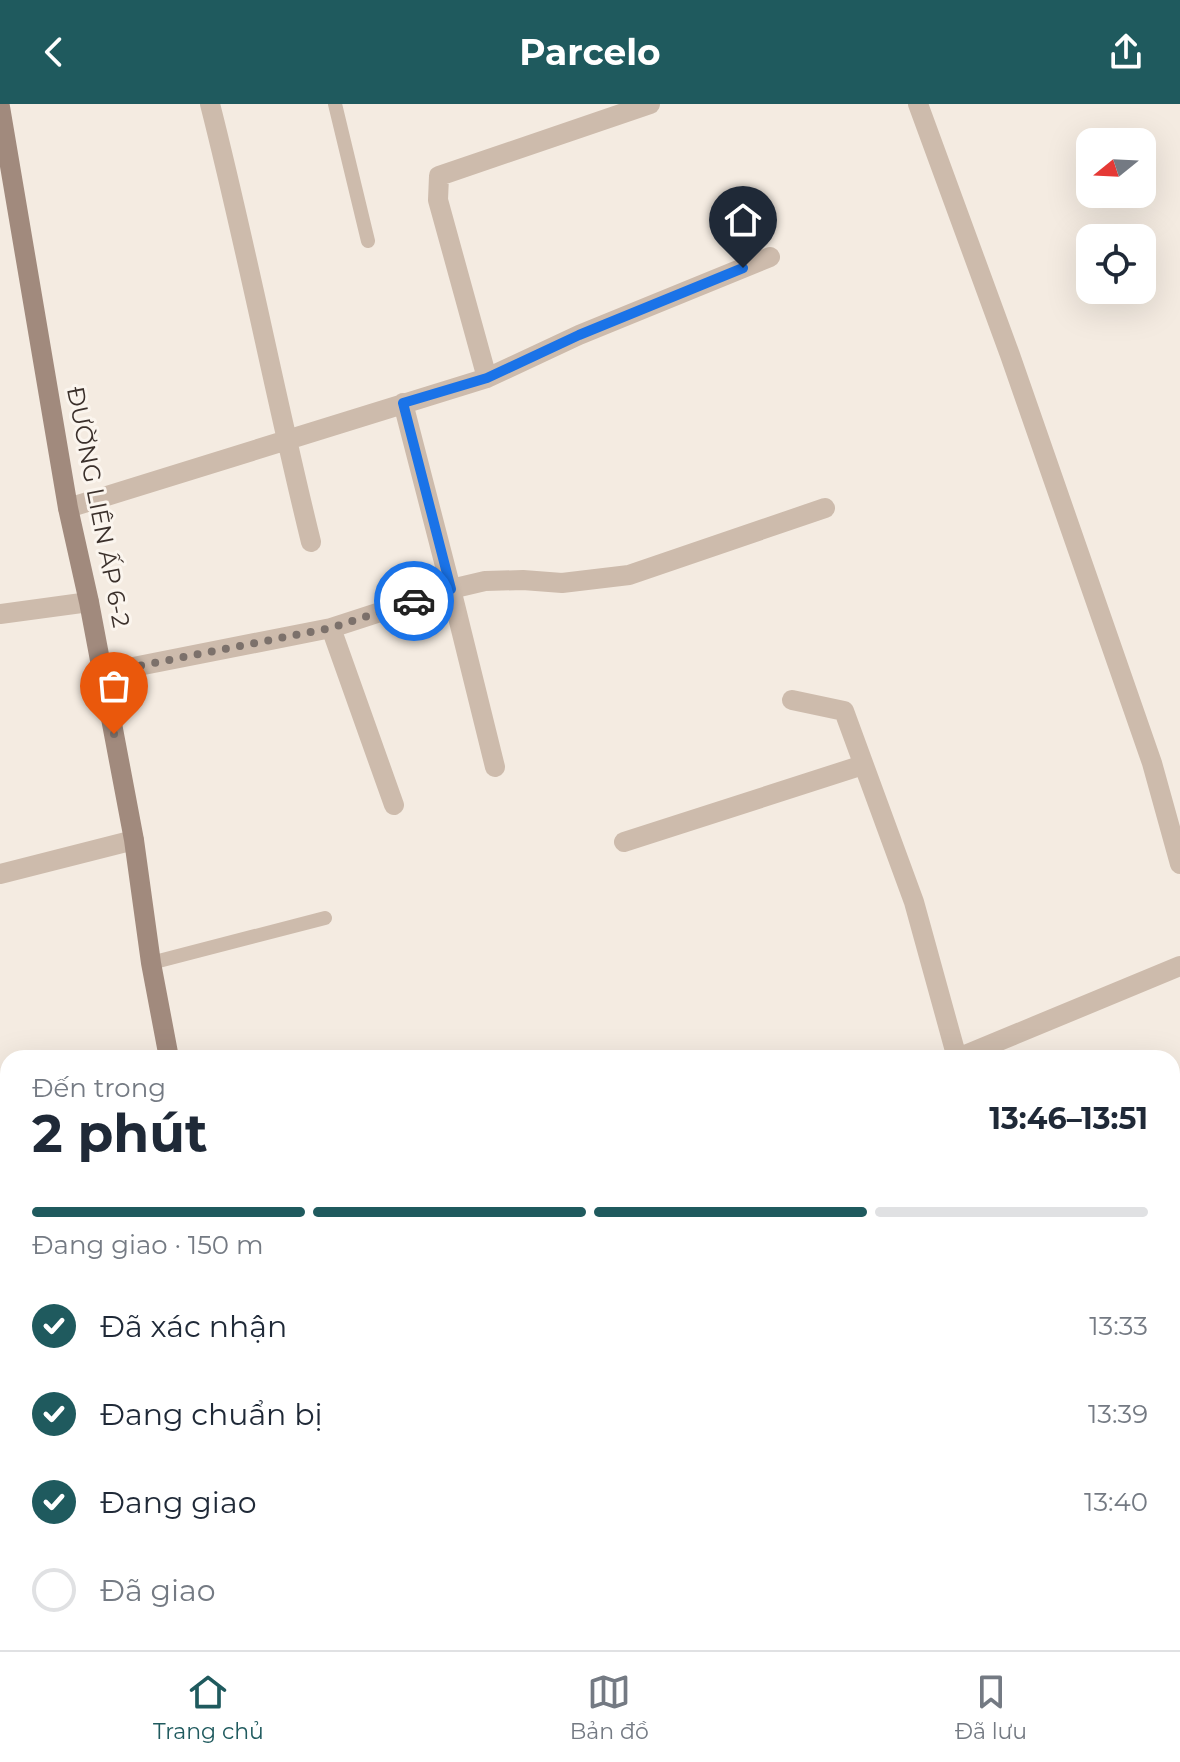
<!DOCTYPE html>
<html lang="vi">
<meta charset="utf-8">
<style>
:root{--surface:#fff;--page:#f6f6f7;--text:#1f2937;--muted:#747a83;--line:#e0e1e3;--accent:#1f5a5e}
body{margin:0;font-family:Montserrat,sans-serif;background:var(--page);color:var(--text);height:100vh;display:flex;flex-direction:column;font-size:30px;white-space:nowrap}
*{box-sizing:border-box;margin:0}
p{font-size:26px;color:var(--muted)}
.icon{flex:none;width:44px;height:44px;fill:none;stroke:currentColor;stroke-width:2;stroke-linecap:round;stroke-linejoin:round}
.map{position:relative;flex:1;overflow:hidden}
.details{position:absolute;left:0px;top:946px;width:1180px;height:600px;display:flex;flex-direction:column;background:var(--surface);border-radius:24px 24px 0 0;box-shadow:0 8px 32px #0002}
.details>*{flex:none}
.needle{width:52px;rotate:252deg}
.tools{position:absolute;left:1076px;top:24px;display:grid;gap:16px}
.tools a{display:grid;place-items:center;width:80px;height:80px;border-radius:16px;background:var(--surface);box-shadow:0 8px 32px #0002;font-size:40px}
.pin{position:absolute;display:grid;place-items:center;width:68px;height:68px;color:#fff;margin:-82px -34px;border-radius:50% 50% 50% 0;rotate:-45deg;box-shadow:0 0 8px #0007}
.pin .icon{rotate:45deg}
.courier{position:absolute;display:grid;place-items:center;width:80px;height:80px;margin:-40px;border:6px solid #1a73e8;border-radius:50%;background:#fff;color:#222;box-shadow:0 2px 10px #0007}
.summary em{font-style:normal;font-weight:700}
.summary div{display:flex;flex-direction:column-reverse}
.summary{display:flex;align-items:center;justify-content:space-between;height:136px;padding:0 32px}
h1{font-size:52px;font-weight:700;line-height:60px}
.bar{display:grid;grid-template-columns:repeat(4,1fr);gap:12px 8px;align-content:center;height:96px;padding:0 32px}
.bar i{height:10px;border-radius:6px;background:var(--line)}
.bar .on{background:var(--accent)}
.bar p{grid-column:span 4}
ol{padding:0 32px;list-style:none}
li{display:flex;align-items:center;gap:24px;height:88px}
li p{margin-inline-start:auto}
li .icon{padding:8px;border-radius:50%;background:var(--accent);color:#fff;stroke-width:4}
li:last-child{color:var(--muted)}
li i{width:44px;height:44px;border:4px solid var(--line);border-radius:50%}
header{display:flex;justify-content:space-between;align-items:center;height:104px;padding:0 32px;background:var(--accent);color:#fff;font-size:36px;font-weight:700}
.tabs{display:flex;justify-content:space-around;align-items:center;height:112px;border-top:2px solid var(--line);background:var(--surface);font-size:22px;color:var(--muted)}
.tabs a{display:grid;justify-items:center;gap:4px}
.tabs .on{color:var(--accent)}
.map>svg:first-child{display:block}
</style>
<header><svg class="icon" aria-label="back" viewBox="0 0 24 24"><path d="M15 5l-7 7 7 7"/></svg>Parcelo<svg class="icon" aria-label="share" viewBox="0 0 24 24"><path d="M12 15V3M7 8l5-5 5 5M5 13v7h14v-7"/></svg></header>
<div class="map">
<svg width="1180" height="1546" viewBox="0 0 1180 1546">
<rect width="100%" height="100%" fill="#f4ebe1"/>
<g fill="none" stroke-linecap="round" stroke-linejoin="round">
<path stroke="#cdbbac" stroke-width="14" d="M335,0L368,137
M151,859L325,814
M547,1546L562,1538"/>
<path stroke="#cdbbac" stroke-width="20" d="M210,0C247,145 275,292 311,438
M918,0L1010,251L1152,659L1180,760
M487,274L438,96L439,72L650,0
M403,299L451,485L485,477L523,476L562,479L629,471L825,404
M68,404L487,274L579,231L770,153
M0,510L89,498
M331,524L394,701
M103,569L331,524L451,485L495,663
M792,596L844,607L914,798L957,954
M624,738L863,661
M0,770L134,736
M958,954L1180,862
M1172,1015L1180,1012
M0,1093L8,1091
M1172,1148L1180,1146
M1172,1295L1180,1292
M1172,1380L1180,1378
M0,1508L8,1505
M961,1538L964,1546
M1123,1538L1125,1546"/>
<path stroke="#a18a7d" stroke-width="20" d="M0,3L68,404L89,498L134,736L151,859L169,954
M264,1538L266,1546"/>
</g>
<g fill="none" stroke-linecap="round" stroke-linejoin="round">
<path stroke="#7c716b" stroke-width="8" stroke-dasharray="0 14.4" d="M114,630L103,569L331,524L414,497"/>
<path stroke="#1a73e8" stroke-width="10" d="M414,497L451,485L403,299L487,274L579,231L743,164"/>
</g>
<g text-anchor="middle" stroke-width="6" stroke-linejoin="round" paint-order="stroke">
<g font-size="24" fill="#3b302b" stroke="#fbf5ee">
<text transform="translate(98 403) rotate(79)" y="8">ĐƯỜNG LIÊN ẤP 6-2</text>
</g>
</g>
</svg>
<div class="tools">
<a><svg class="needle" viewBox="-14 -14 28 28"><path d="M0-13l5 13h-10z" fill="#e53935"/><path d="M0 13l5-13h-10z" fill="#747a83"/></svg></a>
<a><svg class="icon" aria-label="locate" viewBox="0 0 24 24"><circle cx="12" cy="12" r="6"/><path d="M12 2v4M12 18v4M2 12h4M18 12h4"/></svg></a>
</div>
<div class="pin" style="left:114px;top:630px;background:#ea580c"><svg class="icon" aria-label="bag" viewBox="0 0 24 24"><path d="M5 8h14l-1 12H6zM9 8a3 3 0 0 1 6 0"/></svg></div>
<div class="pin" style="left:743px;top:164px;background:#1f2937"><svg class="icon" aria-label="home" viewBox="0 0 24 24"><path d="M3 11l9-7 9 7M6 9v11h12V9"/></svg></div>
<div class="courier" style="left:414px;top:497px"><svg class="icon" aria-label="car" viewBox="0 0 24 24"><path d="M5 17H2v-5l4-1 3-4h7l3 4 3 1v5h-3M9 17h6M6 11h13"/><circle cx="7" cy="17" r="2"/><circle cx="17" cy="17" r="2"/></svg></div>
<section class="details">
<div class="summary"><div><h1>2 phút</h1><p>Đến trong</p></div><em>13:46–13:51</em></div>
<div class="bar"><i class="on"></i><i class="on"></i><i class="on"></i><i></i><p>Đang giao · 150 m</p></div>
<ol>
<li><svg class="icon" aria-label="check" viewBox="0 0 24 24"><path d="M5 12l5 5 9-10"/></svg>Đã xác nhận<p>13:33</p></li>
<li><svg class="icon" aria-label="check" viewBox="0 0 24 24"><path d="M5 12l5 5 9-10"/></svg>Đang chuẩn bị<p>13:39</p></li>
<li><svg class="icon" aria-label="check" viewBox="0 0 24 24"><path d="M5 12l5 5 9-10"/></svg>Đang giao<p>13:40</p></li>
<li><i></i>Đã giao</li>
</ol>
</section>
</div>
<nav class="tabs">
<a class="on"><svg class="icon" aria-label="home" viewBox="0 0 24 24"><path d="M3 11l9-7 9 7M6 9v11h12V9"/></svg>Trang chủ</a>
<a><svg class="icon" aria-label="map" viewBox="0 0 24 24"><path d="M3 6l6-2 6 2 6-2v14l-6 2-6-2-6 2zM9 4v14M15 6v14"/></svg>Bản đồ</a>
<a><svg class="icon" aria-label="saved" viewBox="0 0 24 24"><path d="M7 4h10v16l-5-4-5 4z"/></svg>Đã lưu</a>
</nav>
